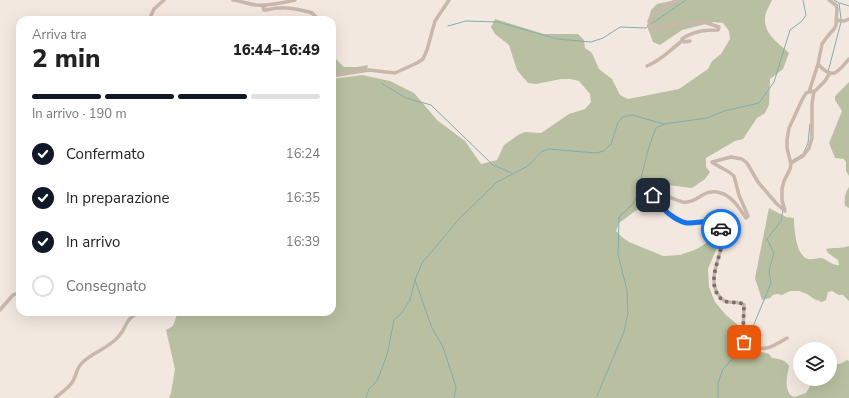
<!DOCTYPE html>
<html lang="it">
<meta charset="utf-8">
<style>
:root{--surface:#fff;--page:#f2f2f2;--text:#222;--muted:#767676;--line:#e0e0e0;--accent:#111827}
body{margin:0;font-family:"Nunito Sans",sans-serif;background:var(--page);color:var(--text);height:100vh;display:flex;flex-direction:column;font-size:15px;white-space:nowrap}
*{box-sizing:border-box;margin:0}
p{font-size:13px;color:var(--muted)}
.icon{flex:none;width:22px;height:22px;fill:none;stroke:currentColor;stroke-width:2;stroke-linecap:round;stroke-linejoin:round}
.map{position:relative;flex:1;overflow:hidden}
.side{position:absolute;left:16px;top:16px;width:320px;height:300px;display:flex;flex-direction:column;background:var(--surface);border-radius:12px;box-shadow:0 4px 16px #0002}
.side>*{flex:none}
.controls{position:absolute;left:793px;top:342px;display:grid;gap:8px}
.controls a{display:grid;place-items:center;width:44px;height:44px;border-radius:50%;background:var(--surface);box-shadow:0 4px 16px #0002;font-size:20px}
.pin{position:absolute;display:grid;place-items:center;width:34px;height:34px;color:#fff;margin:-17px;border-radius:8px;box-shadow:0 2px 6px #0006}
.courier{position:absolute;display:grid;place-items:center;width:40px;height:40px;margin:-20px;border:3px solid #1a73e8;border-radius:50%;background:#fff;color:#222;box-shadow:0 1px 5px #0007}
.summary em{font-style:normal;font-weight:800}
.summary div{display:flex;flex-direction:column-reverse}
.summary{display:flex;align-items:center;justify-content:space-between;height:68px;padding:0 16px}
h1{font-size:26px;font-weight:800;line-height:30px}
.bar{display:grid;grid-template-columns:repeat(4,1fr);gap:6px 4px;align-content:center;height:48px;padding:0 16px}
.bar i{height:5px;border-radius:3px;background:var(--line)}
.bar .active{background:var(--accent)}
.bar p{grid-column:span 4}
ol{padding:0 16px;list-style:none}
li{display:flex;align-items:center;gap:12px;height:44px}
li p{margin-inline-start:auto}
li .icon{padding:4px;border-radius:50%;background:var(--accent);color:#fff;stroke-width:4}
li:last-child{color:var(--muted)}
li i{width:22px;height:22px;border:2px solid var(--line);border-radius:50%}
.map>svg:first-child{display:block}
</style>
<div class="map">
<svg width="849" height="398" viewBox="0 0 849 398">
<rect width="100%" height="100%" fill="#f2e8e0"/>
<path fill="#b8c0a1" d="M675,0H772C770,5 765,12 765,18C764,34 778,43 789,53L783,69L770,79L769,105L765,113L757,118L743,139L735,141L706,158V167L710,172L705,179L692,188L659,184L651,188L644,193L638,209L619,223L616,231L622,237L629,242L663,256L680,255L697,249L711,240L718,245L708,269L709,287L715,302L726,315L738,325V341L743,347L769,354L772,358C779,359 785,359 789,366C787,376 783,393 794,397L806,393L810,386L814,384L816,379H830V363L840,364L847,360L849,361V398H169L171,393L175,369L166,330L173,326L178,312H332V79L362,75L390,81L414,93L437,120L465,141L481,164L497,160L504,145L518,135L525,132L541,133L569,114L585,109L591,102L590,94L579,81L570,79H561L536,84L528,83L517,70L509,45L495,34L491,27L495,19L544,34H578L584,40L585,48L592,53L599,69L612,79L620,95L628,99L679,89L708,69L712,61L721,54L730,39L729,31L723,23L714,22L682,30L660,45L653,42L647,26L651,10L657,4Z
M333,56L344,67H357L368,65L367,70L335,75L332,71V57Z
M849,82V176L846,171V162L844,159L835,158L829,143L842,111L835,100V96Z
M849,187V208L845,206C844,200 845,192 849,187Z
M769,208L786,217L794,218C794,228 796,256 808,259C812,260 817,258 821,258C828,259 831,266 839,265L838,260L828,253L826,249C835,247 840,249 849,246V301L843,295H839L832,291L828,292L826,300L822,302L814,299L807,294L799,291H790L782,295L777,294L773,295L770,298L762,300L755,278Z"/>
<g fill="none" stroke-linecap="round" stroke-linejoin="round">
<path stroke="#81adac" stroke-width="1" d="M834,0L839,3L841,19
M840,3L849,6
M651,24L686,0
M448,26L466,21L498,22L557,39L591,42L603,38L620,27L646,28L648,26
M828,72L841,22
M381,83L406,98L431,105L493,165L512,173
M804,152L808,143L810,124
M792,161L793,160L803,154
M415,280L432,328L443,347L456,387L454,398
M747,341L771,283L769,271L774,253L767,239L781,221L783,210
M597,396L624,332L628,313L627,290L618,255L619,217L633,204L636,198L649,147L656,128L664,124
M366,398L369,389L377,381L387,355L394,320L401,314L410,300L415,280L422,263L460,218L497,182L528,166L541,152L548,149L596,153L604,151L611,144L618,122L623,117L632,115L664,124L707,118L724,111L759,103L774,82L790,30L802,21L806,15L803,0
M718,398V383L723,369L746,344"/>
<path stroke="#c9b7ac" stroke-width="3.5" d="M233,0C241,1 248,4 256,5C269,6 282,3 295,0
M677,0L652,15L649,21L650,27L653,29H660L675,24L704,22L719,27L718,30C705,30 693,31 682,39L684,42L690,41
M267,5L263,7L264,10H266C282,6 293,8 309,12L312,13L319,20
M149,20L154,9L164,0
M836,20L844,21L849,19
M818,64C833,81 838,72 849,59
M647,66C662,60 670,50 682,41
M332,76L369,70L395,73L417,63L423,59L427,50L435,21L449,0
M809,92L818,64L822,44L827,37L834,29L836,25L837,9L836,5L829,0
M791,163L803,156L809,148L812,138V104L814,91
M651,209L666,211
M0,310L13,295L20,292
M787,338C769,349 763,353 744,342L743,335L744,305C737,300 726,305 721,298C706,283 719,261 722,244C723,238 722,233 721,228L716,223L711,222L687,223L682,222L666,211L663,207L659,204L648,202C653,186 673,200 683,202C698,204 703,187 721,193C733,197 739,208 746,218L748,216L739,195L734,176L729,172L713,163L712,162L731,157L742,159L747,163L758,182L776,203L785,211L782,200V189L784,181L790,169L791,164L787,148V140L789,128L802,100L806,93L809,92L815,91L825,81L830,73
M55,398C61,393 69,388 73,381C77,374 76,368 83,362C93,352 109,348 118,337C128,327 123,320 140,312"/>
</g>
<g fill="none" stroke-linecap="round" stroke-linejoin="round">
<path stroke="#796f6a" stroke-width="4" stroke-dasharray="0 7.2" d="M721,229C722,233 723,237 722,241C721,259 705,282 721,299C727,305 738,300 744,305L743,335L744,342"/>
<path stroke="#1a73e8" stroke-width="5" d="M653,195L649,199L648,202C652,203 657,203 661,205C664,207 662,207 665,210C669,215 680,222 687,223C699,224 714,216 721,229"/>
</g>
</svg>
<div class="controls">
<a><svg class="icon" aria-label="layers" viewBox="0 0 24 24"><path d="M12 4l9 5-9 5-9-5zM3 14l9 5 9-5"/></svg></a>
</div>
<div class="pin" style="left:744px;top:342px;background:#ea580c"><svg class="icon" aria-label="bag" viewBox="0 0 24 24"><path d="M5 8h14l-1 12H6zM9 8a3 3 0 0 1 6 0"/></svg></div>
<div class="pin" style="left:653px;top:195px;background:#1f2937"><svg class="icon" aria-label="home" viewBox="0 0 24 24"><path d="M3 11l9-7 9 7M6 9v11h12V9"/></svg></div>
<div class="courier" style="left:721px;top:229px"><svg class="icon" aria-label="car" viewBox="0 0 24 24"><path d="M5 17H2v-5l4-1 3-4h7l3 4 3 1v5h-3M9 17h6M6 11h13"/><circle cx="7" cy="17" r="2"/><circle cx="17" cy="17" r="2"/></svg></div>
<section class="side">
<div class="summary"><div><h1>2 min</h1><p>Arriva tra</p></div><em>16:44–16:49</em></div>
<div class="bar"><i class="active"></i><i class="active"></i><i class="active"></i><i></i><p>In arrivo · 190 m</p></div>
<ol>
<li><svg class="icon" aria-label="check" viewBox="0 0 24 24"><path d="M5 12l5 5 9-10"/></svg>Confermato<p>16:24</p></li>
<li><svg class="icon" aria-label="check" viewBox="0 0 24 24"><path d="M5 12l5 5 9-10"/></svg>In preparazione<p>16:35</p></li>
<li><svg class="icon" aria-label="check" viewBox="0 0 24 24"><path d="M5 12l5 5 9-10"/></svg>In arrivo<p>16:39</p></li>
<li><i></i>Consegnato</li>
</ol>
</section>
</div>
